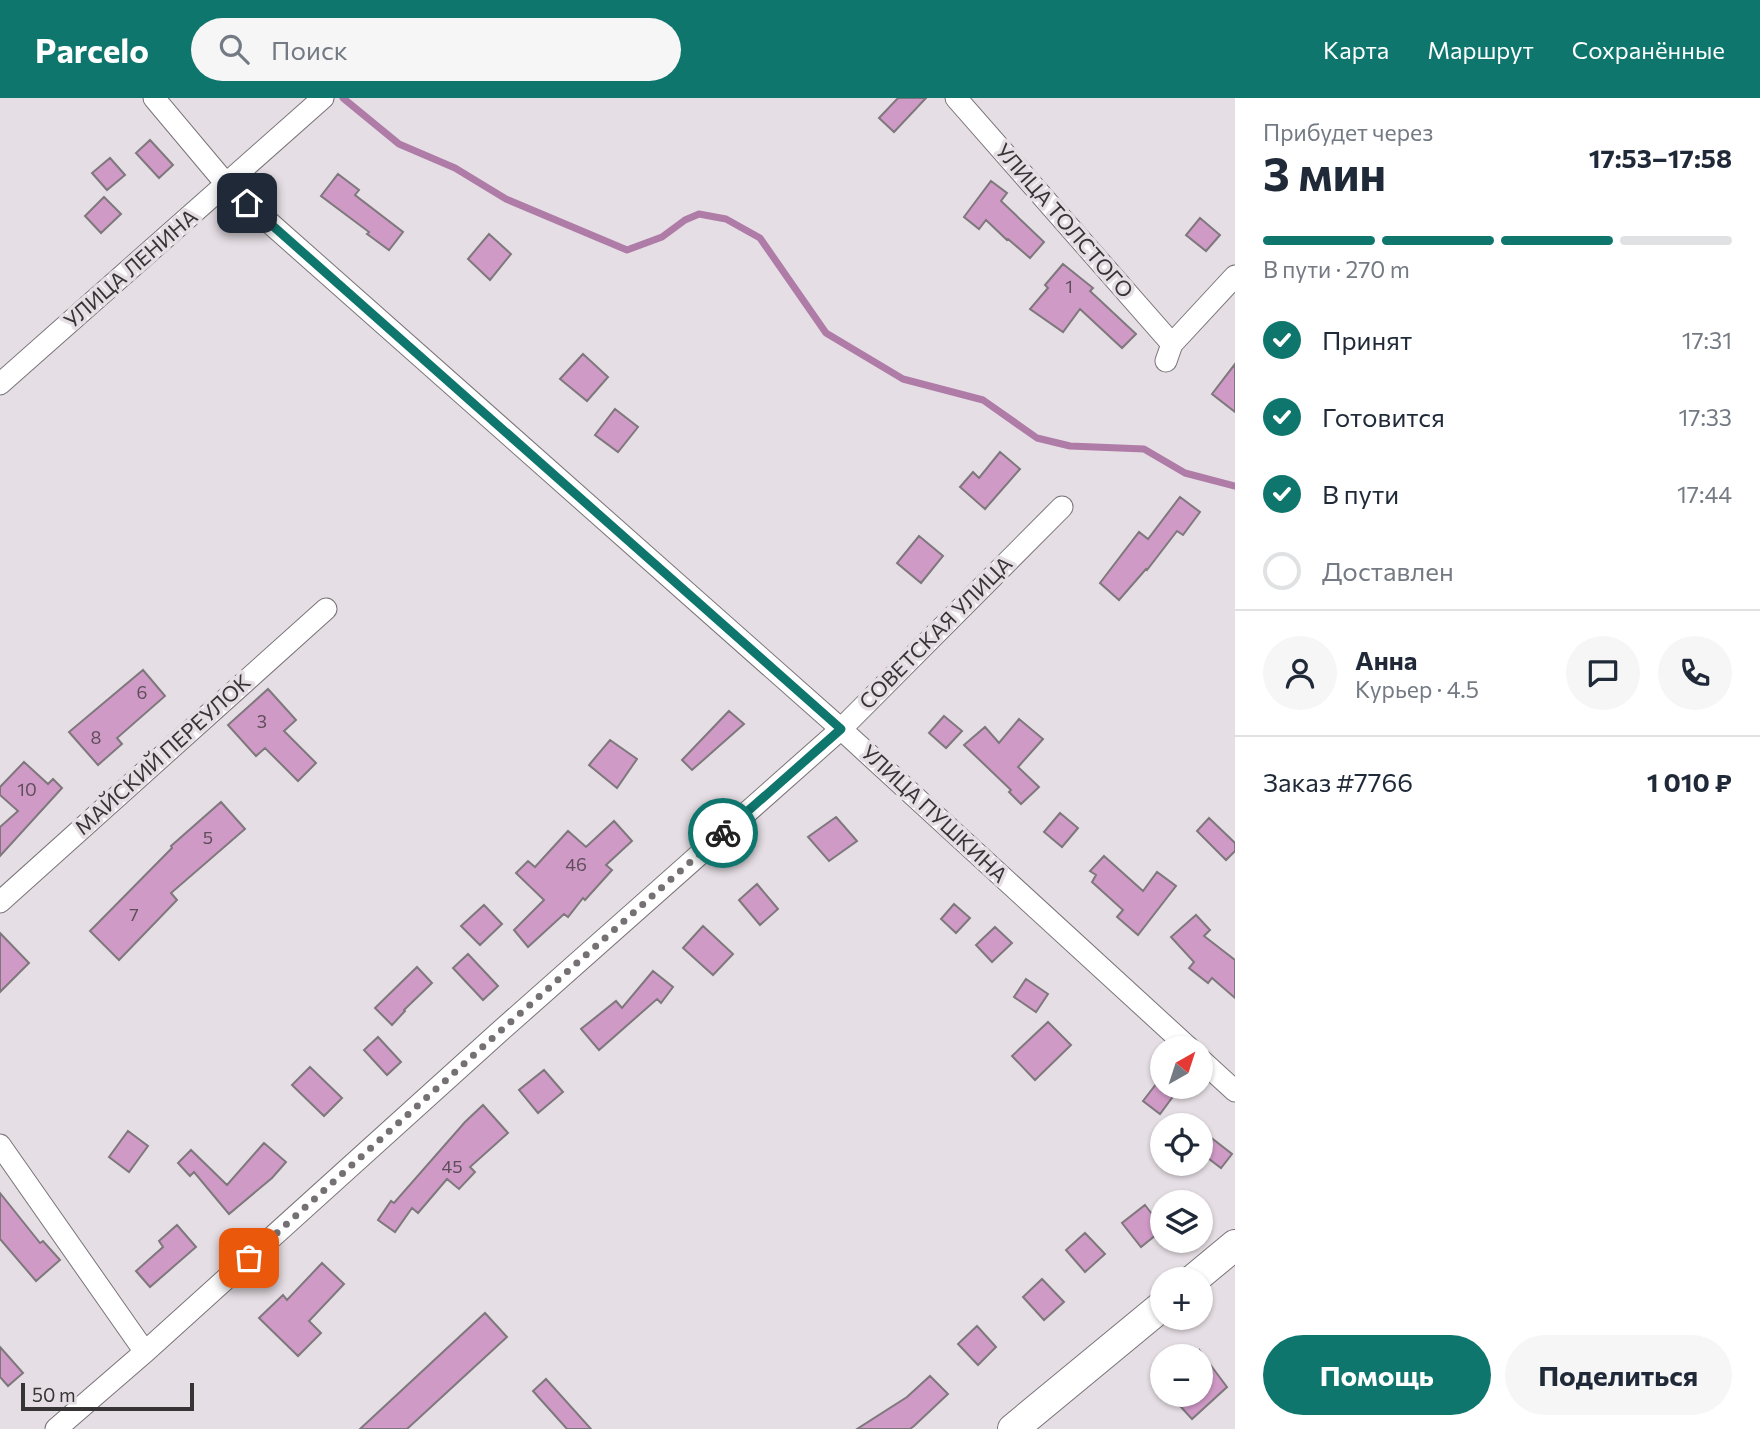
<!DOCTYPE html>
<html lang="ru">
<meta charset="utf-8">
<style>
:root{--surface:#fff;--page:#f6f6f7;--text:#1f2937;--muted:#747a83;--line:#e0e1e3;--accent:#0f766e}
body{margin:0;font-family:Commissioner,sans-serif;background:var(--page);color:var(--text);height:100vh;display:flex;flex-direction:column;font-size:26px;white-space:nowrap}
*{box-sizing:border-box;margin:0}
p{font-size:23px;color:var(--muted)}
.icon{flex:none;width:38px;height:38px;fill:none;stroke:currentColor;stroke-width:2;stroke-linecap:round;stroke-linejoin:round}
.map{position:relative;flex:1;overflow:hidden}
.details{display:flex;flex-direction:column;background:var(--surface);width:525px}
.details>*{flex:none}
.needle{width:46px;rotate:39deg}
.tools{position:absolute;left:1150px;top:938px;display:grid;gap:14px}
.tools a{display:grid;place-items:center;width:63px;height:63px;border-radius:50%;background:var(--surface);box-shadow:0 2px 5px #0004;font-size:35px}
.scale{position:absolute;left:21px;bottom:18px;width:173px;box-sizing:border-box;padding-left:7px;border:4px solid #373436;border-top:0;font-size:19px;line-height:24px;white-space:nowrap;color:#373436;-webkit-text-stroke:5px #e5dee4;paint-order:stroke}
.pin{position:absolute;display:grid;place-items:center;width:60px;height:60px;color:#fff;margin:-30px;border-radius:14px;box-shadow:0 4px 10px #0006}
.courier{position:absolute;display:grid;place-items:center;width:70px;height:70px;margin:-35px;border:5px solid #0f766e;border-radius:50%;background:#fff;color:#222;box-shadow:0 2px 9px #0007}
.headline em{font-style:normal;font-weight:700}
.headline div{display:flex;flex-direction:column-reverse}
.headline{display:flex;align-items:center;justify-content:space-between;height:119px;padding:0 28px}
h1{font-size:46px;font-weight:700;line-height:52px}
.bar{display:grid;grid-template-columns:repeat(4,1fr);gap:10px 7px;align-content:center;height:84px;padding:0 28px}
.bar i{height:9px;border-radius:5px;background:var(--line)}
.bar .selected{background:var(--accent)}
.bar p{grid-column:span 4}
.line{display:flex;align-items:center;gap:18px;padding:0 28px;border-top:2px solid var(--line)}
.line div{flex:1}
.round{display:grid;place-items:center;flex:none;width:74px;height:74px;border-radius:37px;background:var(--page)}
ol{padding:0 28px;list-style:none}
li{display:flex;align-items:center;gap:21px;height:77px}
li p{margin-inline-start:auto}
li .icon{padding:7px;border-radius:50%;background:var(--accent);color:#fff;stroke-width:4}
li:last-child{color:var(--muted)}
li i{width:38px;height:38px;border:4px solid var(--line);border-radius:50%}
.cta{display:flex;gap:14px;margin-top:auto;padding:14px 28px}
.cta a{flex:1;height:80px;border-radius:42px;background:var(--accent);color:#fff;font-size:28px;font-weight:700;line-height:80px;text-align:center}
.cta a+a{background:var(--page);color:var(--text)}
header{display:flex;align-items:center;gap:42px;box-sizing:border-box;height:98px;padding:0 35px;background:var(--accent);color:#fff}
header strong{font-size:33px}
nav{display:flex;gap:38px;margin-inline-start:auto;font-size:24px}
.search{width:490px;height:63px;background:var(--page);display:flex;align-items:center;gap:18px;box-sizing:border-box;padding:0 24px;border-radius:38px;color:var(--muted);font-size:26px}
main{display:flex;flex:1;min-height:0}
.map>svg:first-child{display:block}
</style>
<header>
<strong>Parcelo</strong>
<div class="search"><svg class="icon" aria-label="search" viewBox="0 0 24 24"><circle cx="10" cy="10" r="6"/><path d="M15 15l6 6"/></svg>Поиск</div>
<nav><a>Карта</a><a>Маршрут</a><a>Сохранённые</a></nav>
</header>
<main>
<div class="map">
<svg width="1235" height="1331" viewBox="0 0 1235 1331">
<rect width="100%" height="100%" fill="#e5dee4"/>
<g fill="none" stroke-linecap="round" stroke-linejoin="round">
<path stroke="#af7ba7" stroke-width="7" d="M343,0L399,46L455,70L506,101L627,152L662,139L685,122L699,116L726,121L760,140L826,235L903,281L983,302L1037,340L1070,348L1144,351L1185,375L1235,388"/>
</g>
<path fill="#d09ac7" stroke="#7e787c" stroke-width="2" d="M898,0H926L894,34L879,20Z
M150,42L173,67L159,80L136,55Z
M110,60L125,77L107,92L92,75Z
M338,76L359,92L355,97L403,134L389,152L367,136L369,134L321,98Z
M991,83L1007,95L1001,103L1044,144L1030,160L1008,141L1007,142L986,122L979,131L964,119Z
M104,99L121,116L101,135L85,118Z
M1200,120L1220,137L1206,153L1186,137Z
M489,136L511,156L490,182L468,161Z
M1063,166L1093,190L1090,193L1136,236L1122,250L1080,211L1063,234L1030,211L1048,190L1045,187Z
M583,256L608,279L587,303L560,281Z
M1235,266V314L1212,296Z
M615,311L638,329L618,354L595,337Z
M1000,354L1020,371L985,411L960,389L973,374L979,380Z
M1180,399L1200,414L1183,437L1177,433L1147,472L1146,471L1119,502L1100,485L1139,434L1148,441Z
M919,438L943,458L921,485L897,465Z
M143,572L165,598L117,640L122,646L98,667L69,634Z
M268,591L296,622L284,633L316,665L298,683L265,650L256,658L228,627Z
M729,613L744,626L692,672L682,662Z
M944,618L962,633L946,650L929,635Z
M1019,621L1043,641L1018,669L1039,689L1021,706L1009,694L1011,692L964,647L985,629L999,645Z
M610,642L637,661L617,690L589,667Z
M24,664L48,686L53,681L62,690L0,758V729L18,713L0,697V689Z
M221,704L245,731L171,795L177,802L119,862L90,833L172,750L171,748Z
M1060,715L1078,730L1062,749L1044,734Z
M836,719L857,743L829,763L808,739Z
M1209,720L1235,745V753L1226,762L1197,733Z
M614,723L632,743L606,767L612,772L585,802L583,800L568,819L564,816L528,849L514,832L544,802L516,775L528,763L535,769L568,733L586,749Z
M1104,758L1143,793L1157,774L1176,788L1138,837L1117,819L1123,812L1092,784L1096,777L1090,773Z
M757,786L778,811L760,827L739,802Z
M954,806L970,820L956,835L941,821Z
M484,807L502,826L480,847L461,828Z
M1196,817L1210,832L1204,838L1235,862V900L1212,880L1208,885L1189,870L1194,864L1171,839Z
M703,828L733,856L713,877L683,850Z
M995,829L1012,845L992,864L976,847Z
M0,835L29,865L0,894Z
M468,856L498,888L483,902L453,870Z
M417,869L432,885L404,912L405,913L392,927L375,910Z
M653,873L673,889L661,905L657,901L599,952L581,931L616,903L622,910Z
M1026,881L1048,896L1036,914L1014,899Z
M1048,924L1071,947L1035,982L1012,958Z
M378,939L401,964L387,977L364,952Z
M310,969L342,1000L324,1018L292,987Z
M544,972L563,994L538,1015L519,992Z
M1160,981L1162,982V989H1171L1177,993L1160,1016L1143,1003Z
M483,1007L508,1035L470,1069L475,1074L459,1091L447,1081L418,1115L412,1110L395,1134L378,1122L391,1103L394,1105L465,1024Z
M1200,1031L1232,1056L1221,1070L1200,1054Z
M128,1033L148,1048L129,1074L109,1059Z
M264,1045L286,1064L272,1080L229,1116L194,1074L190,1078L178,1065L191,1052L227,1087Z
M0,1095L40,1145L43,1143L60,1162L36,1183L0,1141Z
M1145,1107L1162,1129V1132L1141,1149L1122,1125Z
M177,1127L196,1149L150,1189L136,1173L163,1149L159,1143Z
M1085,1135L1105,1156L1085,1174L1066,1152Z
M322,1165L344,1186L309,1223L321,1235L298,1258L259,1220L283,1197L287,1202Z
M1042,1181L1064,1204L1044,1222L1023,1199Z
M485,1215L507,1239L407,1331H360Z
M977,1228L996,1249L978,1267L958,1246Z
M0,1249L23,1275L8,1288L0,1279Z
M1200,1253L1227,1289L1192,1321L1170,1297H1200Z
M930,1278L948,1296L914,1328L910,1331H857L907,1299Z
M546,1281L591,1331H567L533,1293Z"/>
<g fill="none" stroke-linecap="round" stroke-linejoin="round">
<g stroke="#7a7479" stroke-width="23">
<path id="street" d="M154,0L227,87L841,631L1189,950
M956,0L1172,246
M1166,263L1172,246L1235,178
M0,286L323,0
M0,804L326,511
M1200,961L1235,993
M0,1047L145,1254
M56,1331L145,1254L497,936L841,631L1062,409"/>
</g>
<g stroke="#7a7479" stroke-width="32">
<path id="secondary" d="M1194,1181L1235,1147
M1013,1331L1162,1208"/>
</g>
<use href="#street" stroke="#fff" stroke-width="21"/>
<use href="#secondary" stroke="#fff" stroke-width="30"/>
</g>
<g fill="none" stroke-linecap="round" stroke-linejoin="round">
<path stroke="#747073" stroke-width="7" stroke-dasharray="0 12.6" d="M249,1160L497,936L723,735"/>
<path stroke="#0f766e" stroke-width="9" d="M247,105L841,631L723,735"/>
</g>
<g text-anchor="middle" stroke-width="7" stroke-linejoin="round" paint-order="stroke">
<g font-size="18" fill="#5d4e5a">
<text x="1069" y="195">1</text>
<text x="142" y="601">6</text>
<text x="262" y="630">3</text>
<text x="96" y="646">8</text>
<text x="27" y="698">10</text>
<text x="208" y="746">5</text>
<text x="576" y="773">46</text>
<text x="134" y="823">7</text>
<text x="452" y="1075">45</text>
</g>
<g font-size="21" fill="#373436" stroke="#e5dee4">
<text transform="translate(1064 123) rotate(49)" y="7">УЛИЦА ТОЛСТОГО</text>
<text transform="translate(131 171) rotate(-41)" y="7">УЛИЦА ЛЕНИНА</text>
<text transform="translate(936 535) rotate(-45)" y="7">СОВЕТСКАЯ УЛИЦА</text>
<text transform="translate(163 657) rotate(-42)" y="7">МАЙСКИЙ ПЕРЕУЛОК</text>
<text transform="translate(934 716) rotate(43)" y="7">УЛИЦА ПУШКИНА</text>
</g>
</g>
</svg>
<div class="tools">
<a><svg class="needle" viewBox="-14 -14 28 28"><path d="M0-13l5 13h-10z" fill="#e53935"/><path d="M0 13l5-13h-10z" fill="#747a83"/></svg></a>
<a><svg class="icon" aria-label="locate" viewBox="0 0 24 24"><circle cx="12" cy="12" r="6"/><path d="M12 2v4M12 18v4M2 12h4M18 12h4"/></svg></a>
<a><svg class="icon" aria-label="layers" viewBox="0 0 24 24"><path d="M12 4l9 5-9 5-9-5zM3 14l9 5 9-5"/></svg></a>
<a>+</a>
<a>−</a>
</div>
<div class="scale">50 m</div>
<div class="pin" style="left:249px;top:1160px;background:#ea580c"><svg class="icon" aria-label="bag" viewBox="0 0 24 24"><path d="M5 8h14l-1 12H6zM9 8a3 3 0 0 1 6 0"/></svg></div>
<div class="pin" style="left:247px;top:105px;background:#1f2937"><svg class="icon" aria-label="home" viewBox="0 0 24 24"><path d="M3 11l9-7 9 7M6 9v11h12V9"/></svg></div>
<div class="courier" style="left:723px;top:735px"><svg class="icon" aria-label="bike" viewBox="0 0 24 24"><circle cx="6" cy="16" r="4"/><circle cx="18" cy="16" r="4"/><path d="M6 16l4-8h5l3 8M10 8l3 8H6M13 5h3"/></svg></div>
</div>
<section class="details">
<div class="headline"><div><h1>3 мин</h1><p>Прибудет через</p></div><em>17:53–17:58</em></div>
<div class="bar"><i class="selected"></i><i class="selected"></i><i class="selected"></i><i></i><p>В пути · 270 m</p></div>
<ol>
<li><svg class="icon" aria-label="check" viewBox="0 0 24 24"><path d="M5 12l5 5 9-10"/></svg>Принят<p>17:31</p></li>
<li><svg class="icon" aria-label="check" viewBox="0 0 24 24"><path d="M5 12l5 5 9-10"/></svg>Готовится<p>17:33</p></li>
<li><svg class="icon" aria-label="check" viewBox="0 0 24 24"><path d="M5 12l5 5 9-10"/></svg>В пути<p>17:44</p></li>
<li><i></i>Доставлен</li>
</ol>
<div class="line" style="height:126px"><a class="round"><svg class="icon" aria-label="person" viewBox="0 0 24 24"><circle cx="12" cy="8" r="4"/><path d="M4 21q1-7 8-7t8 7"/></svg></a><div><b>Анна</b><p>Курьер · 4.5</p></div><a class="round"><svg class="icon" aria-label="chat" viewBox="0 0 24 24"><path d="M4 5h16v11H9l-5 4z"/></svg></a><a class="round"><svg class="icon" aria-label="phone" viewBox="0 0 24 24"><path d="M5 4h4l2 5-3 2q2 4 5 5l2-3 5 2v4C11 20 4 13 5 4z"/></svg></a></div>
<div class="line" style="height:91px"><div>Заказ #7766</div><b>1 010 ₽</b></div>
<div class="cta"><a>Помощь</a><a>Поделиться</a></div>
</section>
</main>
